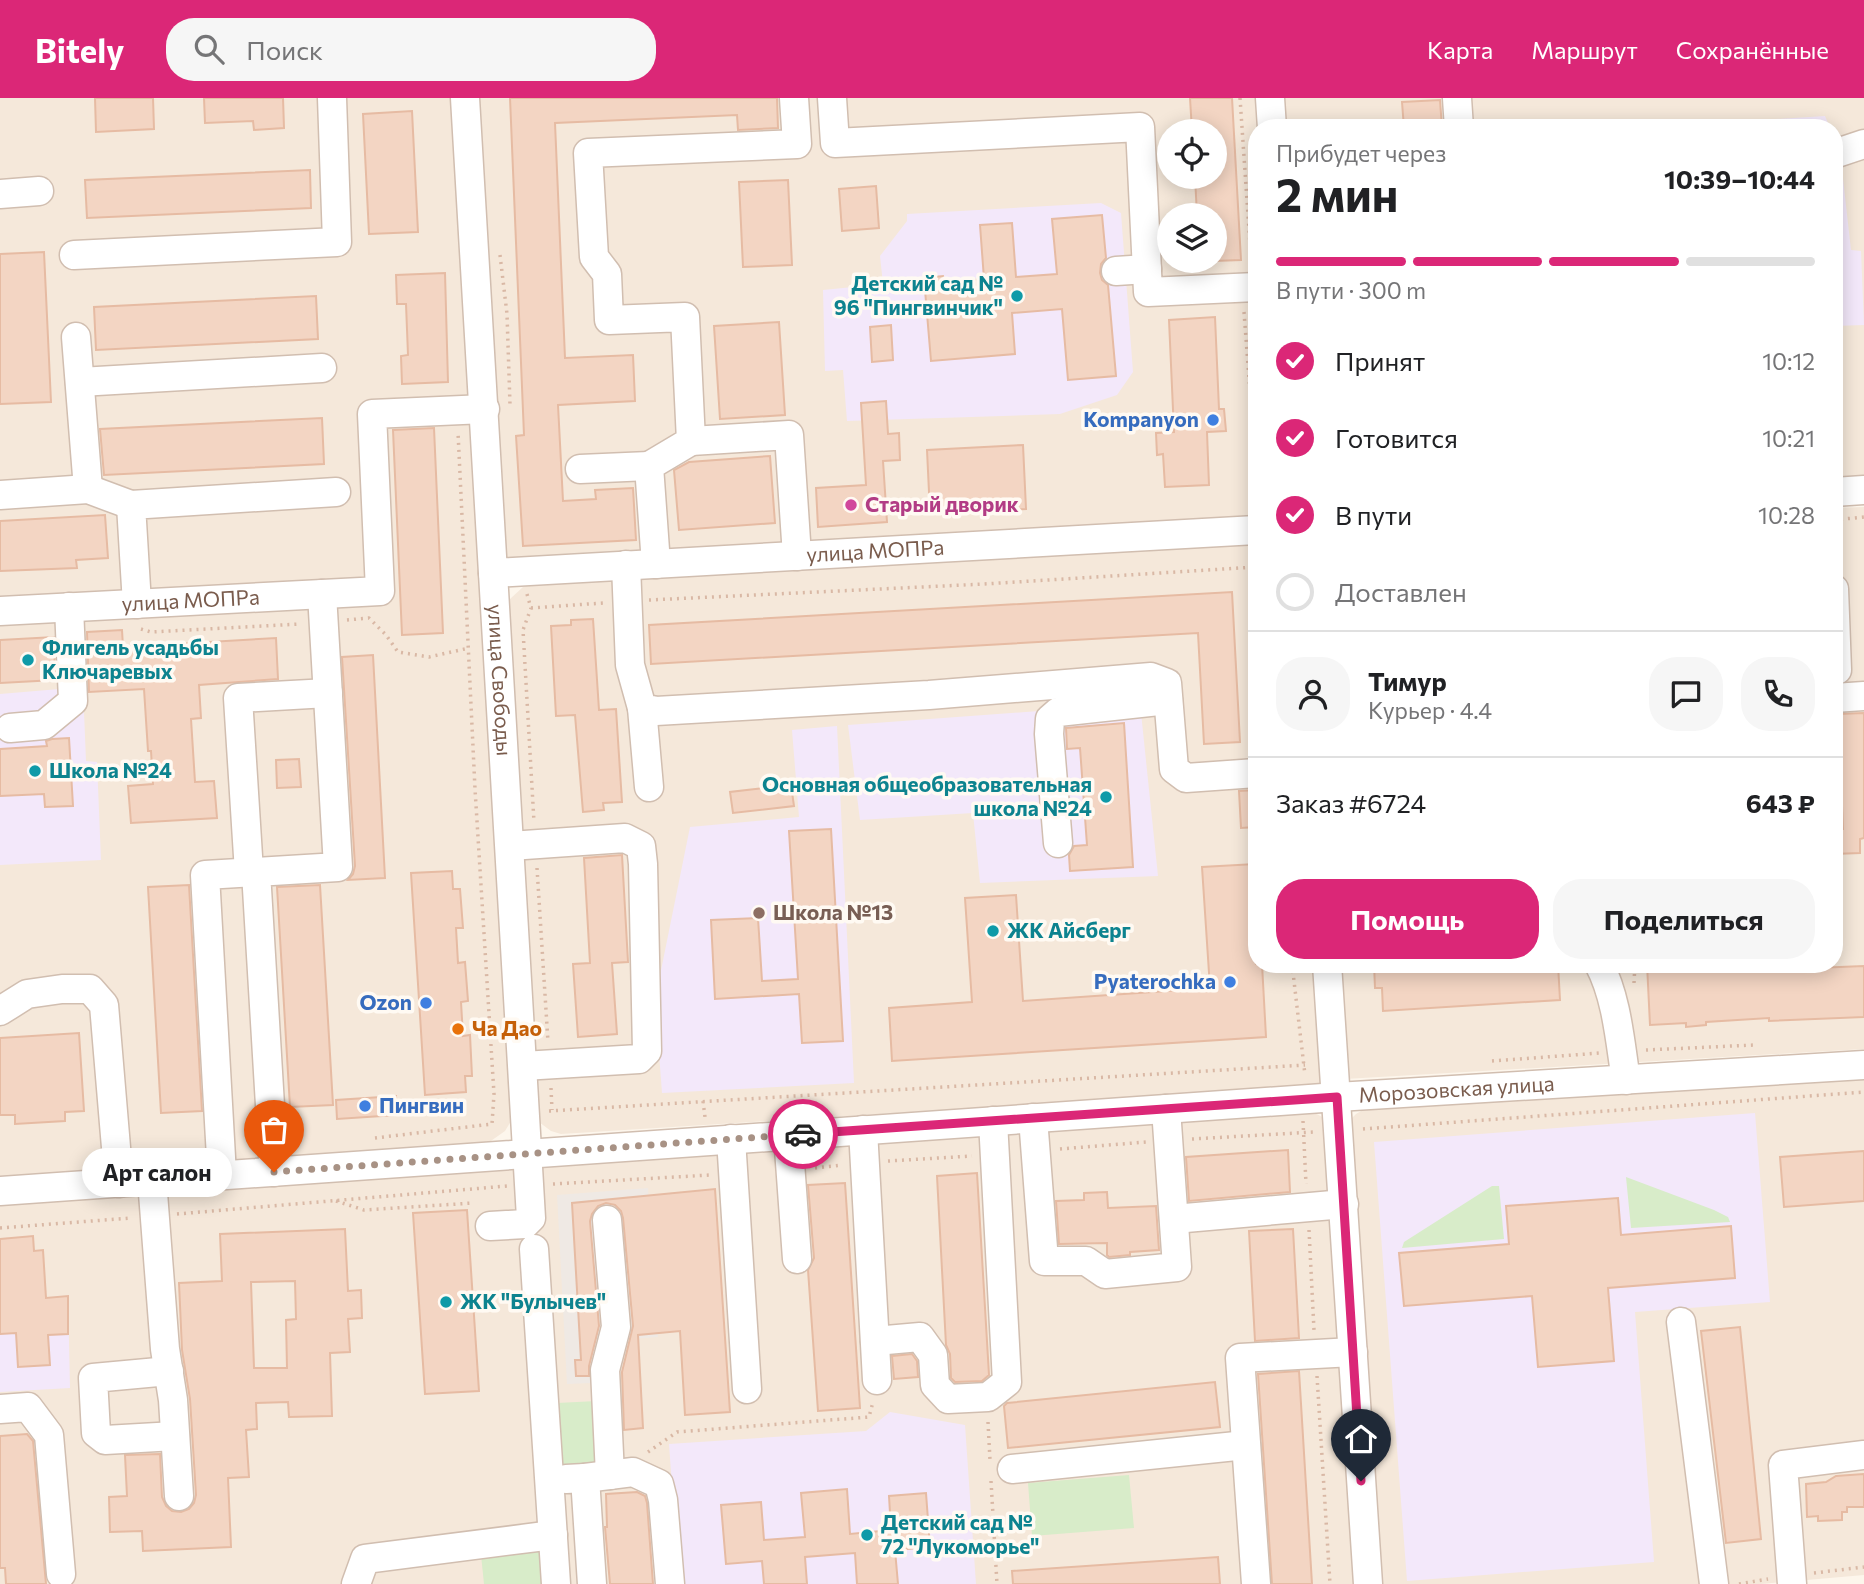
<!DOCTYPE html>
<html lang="ru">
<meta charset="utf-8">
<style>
:root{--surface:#fff;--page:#f6f6f6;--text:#202124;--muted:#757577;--line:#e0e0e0;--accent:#db2777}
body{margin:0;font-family:Commissioner,sans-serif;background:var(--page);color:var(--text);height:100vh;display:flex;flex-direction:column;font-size:26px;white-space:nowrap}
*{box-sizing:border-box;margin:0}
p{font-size:23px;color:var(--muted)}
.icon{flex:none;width:38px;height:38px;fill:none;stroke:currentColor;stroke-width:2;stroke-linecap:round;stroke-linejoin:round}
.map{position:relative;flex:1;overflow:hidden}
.side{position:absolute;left:1248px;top:21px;width:595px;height:854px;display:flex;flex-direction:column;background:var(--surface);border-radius:28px;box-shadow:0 4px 18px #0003}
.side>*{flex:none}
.tools{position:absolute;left:1157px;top:21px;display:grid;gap:14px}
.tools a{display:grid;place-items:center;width:70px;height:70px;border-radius:50%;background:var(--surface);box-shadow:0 4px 18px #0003;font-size:35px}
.pin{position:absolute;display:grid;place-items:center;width:60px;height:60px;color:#fff;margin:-72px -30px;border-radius:50% 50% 50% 0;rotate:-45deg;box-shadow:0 0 7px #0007}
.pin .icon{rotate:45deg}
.courier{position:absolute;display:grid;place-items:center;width:70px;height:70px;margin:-35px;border:5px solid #db2777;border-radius:50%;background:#fff;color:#222;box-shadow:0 2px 9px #0007}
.bubble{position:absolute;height:49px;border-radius:24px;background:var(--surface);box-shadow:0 4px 18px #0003;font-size:23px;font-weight:700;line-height:49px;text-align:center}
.overview em{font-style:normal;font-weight:700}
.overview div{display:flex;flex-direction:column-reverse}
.overview{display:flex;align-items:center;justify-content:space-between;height:119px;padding:0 28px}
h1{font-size:46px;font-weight:700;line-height:52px}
.bar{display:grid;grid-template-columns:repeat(4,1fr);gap:10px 7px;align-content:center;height:84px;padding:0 28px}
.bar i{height:9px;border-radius:5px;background:var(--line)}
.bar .active{background:var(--accent)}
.bar p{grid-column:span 4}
.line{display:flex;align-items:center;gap:18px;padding:0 28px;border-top:2px solid var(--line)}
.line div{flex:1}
.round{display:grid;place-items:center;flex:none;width:74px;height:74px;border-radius:28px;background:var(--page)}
ol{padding:0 28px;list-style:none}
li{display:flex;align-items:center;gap:21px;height:77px}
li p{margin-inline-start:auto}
li .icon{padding:7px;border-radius:50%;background:var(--accent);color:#fff;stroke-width:4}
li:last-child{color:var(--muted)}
li i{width:38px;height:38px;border:4px solid var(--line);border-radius:50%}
.action{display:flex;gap:14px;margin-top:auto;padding:14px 28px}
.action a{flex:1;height:80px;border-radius:28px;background:var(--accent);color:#fff;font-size:28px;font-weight:700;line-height:80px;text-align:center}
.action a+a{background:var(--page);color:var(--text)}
header{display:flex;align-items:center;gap:42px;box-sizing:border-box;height:98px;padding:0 35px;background:var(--accent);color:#fff}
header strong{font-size:33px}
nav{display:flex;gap:38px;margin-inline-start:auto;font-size:24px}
.search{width:490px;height:63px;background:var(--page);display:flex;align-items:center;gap:18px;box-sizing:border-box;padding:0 24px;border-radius:28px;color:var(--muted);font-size:26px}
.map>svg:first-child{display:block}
</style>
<header>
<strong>Bitely</strong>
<div class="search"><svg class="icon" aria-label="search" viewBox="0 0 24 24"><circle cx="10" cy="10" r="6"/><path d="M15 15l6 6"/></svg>Поиск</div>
<nav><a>Карта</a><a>Маршрут</a><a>Сохранённые</a></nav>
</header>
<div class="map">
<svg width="1864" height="1486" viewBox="0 0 1864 1486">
<rect width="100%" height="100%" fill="#fdf6ec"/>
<path fill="#f5e8da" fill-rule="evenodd" d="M0,0H454L511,1023L505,1033L488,1045L0,1081Z
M473,0H1260L1261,30H1256V422L501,465ZM1169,33H1214V79H1169ZM1169,117H1214V163H1169Z
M1280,0H1864V387L1834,389V30H1282Z
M1864,409V951L1345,981L1337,866H1834V410Z
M1256,439V866H1317L1322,985L1311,989L561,1036L551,1033L539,1024L508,509L510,501L523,489L531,486Z
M1864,978V1477L1761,1486H1373L1349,1023L1356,1016L1363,1012Z
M1310,1012L1322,1019L1328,1030L1357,1486H0V1104Z"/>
<path fill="#efe9e4" d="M648,1090L658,1239L617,1242V1284L567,1286L557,1097Z"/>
<path fill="#f3e8fa" d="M1825,18L1830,30H1631Z
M1834,40L1840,54L1851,152L1861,153L1864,227L1834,228Z
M1101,105L1121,115L1133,274L1117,297L1060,316L847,323L843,272L825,273L823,192L883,186L880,158L907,123V116Z
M83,589L86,663L97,664L101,762L0,767V596Z
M1049,600L1140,605L1158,778L980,785L973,715L860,722L848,627L1039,613Z
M837,628L854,985L662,995L655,902L690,729L799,719L792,632Z
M1755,1015L1770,1204L1635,1214L1654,1464L1407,1483L1374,1044Z
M68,1198L70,1290L0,1294V1202Z
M890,1314L965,1327L976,1486H679L669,1346L866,1333Z"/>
<path fill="#d8ecc9" d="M1626,1079L1714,1112L1728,1119L1730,1124L1631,1130Z
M1492,1088H1499L1504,1141L1402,1150L1404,1144Z
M597,1303L601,1369L561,1371L557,1305Z
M1129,1377L1134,1430L1032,1438L1028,1385Z
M542,1451L545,1486H484L481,1457Z"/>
<path fill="#f3d5c3" stroke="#e6bba3" stroke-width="2" fill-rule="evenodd" d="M95,0H153L154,31L96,34Z
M204,0H283L284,30L254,32L253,23L205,25Z
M510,0H777L778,30L738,32L737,17L555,25L565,260L633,257L635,303L558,307L563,403L596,401L595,392L633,390L636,442L523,448L516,338L524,337Z
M1190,0H1232L1241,162L1214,163V117H1197L1195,79H1214V33H1192Z
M1440,2L1442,30H1404L1402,4Z
M412,13L418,134L369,136L363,16Z
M310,72L311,110L87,120L85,82Z
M788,82L792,167L743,169L739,84Z
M876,88L879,130L842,133L839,91Z
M1102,117L1106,160L1101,166L1100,175L1102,182L1108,187L1116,278L1068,282L1062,211L1012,215L1015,256L931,263L924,180L943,178L944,184L984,181L980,127L1012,125L1016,179L1057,176L1052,121Z
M44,154L51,304L0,306V156Z
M445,175L448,284L402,286L401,258L408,257L406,206H397L396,177Z
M316,198L318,241L96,252L94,209Z
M1215,219L1219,311H1224L1226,333L1207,334L1209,387L1165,389L1163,356L1157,357L1156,335L1174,334L1169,222Z
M779,224L785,317L720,321L714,228Z
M891,227L893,262L872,264L870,229Z
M886,303L888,336L899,335L900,362L883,363L887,424L818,429L816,390L866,387L861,305Z
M322,320L324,366L104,377L100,331Z
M434,330L443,535L402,537L393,332Z
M1023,347L1026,411L930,415L927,352Z
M770,358L775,425L679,432L674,372L689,364Z
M105,417L108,460L76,462L77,470L0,473V423Z
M1232,494L1240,644L1204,646L1198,535L651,566L649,527Z
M593,521L599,612L616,611L622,704L603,705L604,712L583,714L575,617L556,618L551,528L571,527V522Z
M122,532L123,549L276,540L278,581L199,587L201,620L191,621L195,684L214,683L217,720L131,725L128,688L153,686L151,653H148L144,591L89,594L87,534Z
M54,539L55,582L0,585V542Z
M373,557L385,780L348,782L353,776L355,768L342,559Z
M1864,615V740L1860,741V755L1834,756V731H1843L1838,616Z
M1124,625L1133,769L1070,773L1069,757L1074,748L1087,747L1080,650L1067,651L1066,630Z
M69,640L73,708L45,709L44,696L0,698V651L47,648L46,643L52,641Z
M299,661L301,689L277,690L276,662Z
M791,687L794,708L733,715L730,694Z
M1256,692V729L1241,730L1239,693Z
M831,731L843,943L802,945L799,896L715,901L711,822L758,820L762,883L798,881L789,733Z
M622,757L628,864L612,865L617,936L578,939L573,866L590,865L584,760Z
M1255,766L1256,866H1262L1266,939L892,963L889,910L972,904L965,800L1016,797L1023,903L1210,890L1202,769Z
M452,773L453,791H460L463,830H456L458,865L465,864L468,903L461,904L463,938L470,937L472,978H465L466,994L425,997L411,775Z
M189,787L202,1013L161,1015L148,789Z
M320,787L333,1007L290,1009L277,789Z
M1374,866H1416V869L1449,866H1558L1560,902L1383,913L1382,890H1375Z
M1647,866H1739L1740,873L1864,868V919L1769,923V920L1706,924V927L1686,929V925L1650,927Z
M79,935L84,1013L65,1014V1023L15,1026V1017H0V940Z
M396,998L397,1017L337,1021L336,1002Z
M1288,1052L1290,1094L1189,1103L1186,1059Z
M1864,1053V1103L1784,1109L1780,1059Z
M977,1075L989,1277L982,1283L955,1284L951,1280L950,1256L946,1247L937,1078Z
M845,1085L860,1310L818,1313L808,1172L814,1160L808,1087Z
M715,1091L730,1314L685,1317L680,1233L638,1237L643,1330L624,1332L622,1274L633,1228L623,1120L621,1113L615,1107L606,1105L598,1108L592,1116L590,1123L599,1228L589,1268V1278H576L575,1262H581L572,1105Z
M1107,1094L1108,1110L1156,1108L1159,1152L1130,1154V1157L1109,1159L1107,1157V1145L1059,1146L1056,1103L1084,1102V1095Z
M1618,1100L1621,1137L1731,1128L1735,1180L1608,1190L1614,1263L1538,1269L1532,1198L1404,1208L1399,1155L1509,1146L1506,1108Z
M467,1112L479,1293L425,1296L413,1115Z
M345,1131L348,1193L361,1192L362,1220L348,1221L350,1254L330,1255L332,1318L289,1319L288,1304L256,1305L257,1331L246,1332L249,1379L228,1380L231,1449L143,1453L142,1433L110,1434L109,1399L127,1398L125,1357L160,1356L162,1399L166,1408L172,1413L181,1414L189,1411L194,1405L196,1397L190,1301L182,1252L179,1185L222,1183L220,1136ZM295,1183L296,1221L286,1222L287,1270H254L251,1184Z
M1293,1131L1299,1240L1255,1243L1249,1133Z
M33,1138L34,1153L43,1152L46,1200L68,1198V1236L48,1237L50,1267L18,1269L16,1235L0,1236V1141Z
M1740,1229L1761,1441L1726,1445L1701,1233Z
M912,1256L917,1263L918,1279L894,1281L892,1258Z
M1299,1273L1312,1486H1272L1258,1276Z
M1215,1284L1220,1329L1008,1350L1004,1308L1007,1305Z
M27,1336L33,1343L46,1486H6L5,1470H0V1338Z
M1864,1376V1409H1847V1414H1842V1422L1818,1423V1418L1807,1419L1806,1386L1826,1384L1836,1378Z
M847,1391L850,1436L891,1432L889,1398L926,1395L930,1449L895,1452L898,1486H857L855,1455L805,1459L807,1486H764L762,1463L726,1466L721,1407L761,1404L764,1442L805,1439L801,1395Z
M637,1394L645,1398L647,1405L653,1486H610L605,1429H607L606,1396Z
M1218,1459L1220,1486H1013L1012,1473Z"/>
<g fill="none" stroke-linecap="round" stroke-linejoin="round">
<g stroke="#d1beb0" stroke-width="31">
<g id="minor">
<path id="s1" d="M465,0L531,1120L525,1126L490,1128"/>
<path d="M832,0L835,45L1140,29L1148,194L1256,189"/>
<path d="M1270,0L1272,30"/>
<path d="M1457,0L1459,30"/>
<path d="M1834,56L1864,46"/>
<path d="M0,96L39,93"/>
<path d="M74,157L337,144L332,0"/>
<path d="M1116,173L1147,171"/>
<path d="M76,239L88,391"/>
<path d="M80,284L322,270"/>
<path d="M691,343L789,337L797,458"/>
<path d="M580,371L649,368"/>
<path d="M1834,394L1864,392"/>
<path d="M0,397L88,391L131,407"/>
<path d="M656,466L649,368L691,343L685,219L609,222L607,176L594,159L588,55L797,46L794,0"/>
<path d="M626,467L630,567L642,610L656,613L929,597L1151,579L1167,585L1174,671L1186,680L1256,675"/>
<path id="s2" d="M493,475L1256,432"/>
<path d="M1834,491L1837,572"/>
<path d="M137,506L131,407L336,394"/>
<path id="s3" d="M0,513L380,493L372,316L485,311"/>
<path d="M1834,600L1864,598"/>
<path d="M642,610L649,689"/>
<path d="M10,630L44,627L73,603L69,509"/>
<path d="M1058,745L1049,636L1050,621L1058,614L1168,602"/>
<path d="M510,748L625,740L641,748L643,766L647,953L639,961L523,968"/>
<path d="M249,774L238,600L328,595"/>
<path d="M1327,866L1368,1486"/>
<path d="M1599,866C1617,900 1620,944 1626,982"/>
<path d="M0,913L27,896L62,891H90L104,907L119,1085"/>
<path d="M1033,1020L1044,1163H1086L1105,1176L1177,1169L1166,1011"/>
<path d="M863,1032L877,1282"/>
<path d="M788,1037L797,1161"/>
<path d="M731,1041L747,1291"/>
<path d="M274,1074L256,774L338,769L322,496"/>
<path d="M222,1077L205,777L256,774"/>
<path d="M152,1082L165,1251L173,1302L179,1398"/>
<path id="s4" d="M0,1093L1337,999L1864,967"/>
<path d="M1174,1121L1344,1106"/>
<path d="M607,1122L616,1229L605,1272L610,1377"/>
<path d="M534,1151L556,1486"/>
<path d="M1681,1224L1714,1486"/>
<path d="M875,1243L920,1239L933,1257L935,1287L948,1301L988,1299L1007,1284L993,1023"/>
<path d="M169,1273L93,1280L96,1335L105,1342L175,1338"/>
<path d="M0,1311L28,1309L49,1337L61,1476"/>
<path d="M1012,1371L1246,1347"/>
<path d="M585,1380L633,1374L659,1386L663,1402L670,1486"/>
<path d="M566,1381L585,1380L592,1486"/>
<path d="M356,1486L365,1461L553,1437"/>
<path d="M1256,1486L1240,1260L1353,1254"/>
<path d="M1792,1486L1783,1367L1864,1357"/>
</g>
</g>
<path stroke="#d9b8a5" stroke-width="3.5" stroke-dasharray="2 5" stroke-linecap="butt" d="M1240,0L1251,161L1250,166
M500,157L507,216L510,307
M1244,214L1256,372
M1834,422L1864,419
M527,496L531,510L523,532L534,724
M649,502L984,486L1256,469
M531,510L603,505
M347,522L369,520L386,537L398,554L429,559L469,550
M141,531L151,534L301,526
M537,770L548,944
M1292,866L1305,977
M1634,885L1635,866
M1646,952L1754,947
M1492,963L1600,955
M551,990L552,1012
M703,1003L705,1019
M549,1013L1305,967
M1303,1023L1306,1086
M1363,1031L1864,994
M375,1040L492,1026L494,996L475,691L458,334
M1192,1041L1314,1034
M1060,1051L1146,1044
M888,1063L972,1058
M815,1070L842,1067
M553,1086L710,1077
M336,1103L364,1112L473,1105
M177,1116L507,1088
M0,1130L131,1120
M1309,1132L1314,1232
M1317,1278L1330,1486
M988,1324L990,1362
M648,1354L677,1334L869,1319L873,1304
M991,1383L997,1486
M1814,1475L1864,1469
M1739,1486L1768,1481"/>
<use href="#minor" stroke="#fff" stroke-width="28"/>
</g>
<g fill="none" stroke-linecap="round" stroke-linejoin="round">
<path stroke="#a89285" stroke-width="7" stroke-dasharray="0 12.6" d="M274,1074L803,1036"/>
<path stroke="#db2777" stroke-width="9" d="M803,1036L1337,999L1361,1383"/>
</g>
<g fill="#0f9aa8" stroke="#fffaf3" stroke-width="2.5">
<circle cx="1017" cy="198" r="7"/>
<circle cx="28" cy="562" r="7"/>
<circle cx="35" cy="673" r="7"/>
<circle cx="1106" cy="699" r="7"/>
<circle cx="993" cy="833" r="7"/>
<circle cx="446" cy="1204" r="7"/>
<circle cx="867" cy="1437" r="7"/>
</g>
<g fill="#3f7fe0" stroke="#fffaf3" stroke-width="2.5">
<circle cx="1213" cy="322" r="7"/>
<circle cx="1230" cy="884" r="7"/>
<circle cx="426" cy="905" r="7"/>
<circle cx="365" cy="1008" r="7"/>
</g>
<circle fill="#d1479c" stroke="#fffaf3" stroke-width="2.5" cx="851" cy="407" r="7"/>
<circle fill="#8d6e63" stroke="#fffaf3" stroke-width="2.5" cx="759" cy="815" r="7"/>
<circle fill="#e8710a" stroke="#fffaf3" stroke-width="2.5" cx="458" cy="931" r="7"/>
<g text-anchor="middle" stroke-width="7" stroke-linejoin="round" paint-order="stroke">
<g font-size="21" font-weight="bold" fill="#0d838f" stroke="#fffaf3" text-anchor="start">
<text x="1003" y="193" text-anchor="end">Детский сад №<tspan x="1003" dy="24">96 "Пингвинчик"</tspan></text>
<text x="42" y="557">Флигель усадьбы<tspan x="42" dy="24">Ключаревых</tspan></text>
<text x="49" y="680">Школа №24</text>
<text x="1092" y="694" text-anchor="end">Основная общеобразовательная<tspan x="1092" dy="24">школа №24</tspan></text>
<text x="1007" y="840">ЖК Айсберг</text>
<text x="460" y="1211">ЖК "Булычев"</text>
<text x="881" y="1432">Детский сад №<tspan x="881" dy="24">72 "Лукоморье"</tspan></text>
</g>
<g font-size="21" font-weight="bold" fill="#366cbe" stroke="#fffaf3" text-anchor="end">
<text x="1199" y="329">Kompanyon</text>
<text x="1216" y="891">Pyaterochka</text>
<text x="412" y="912">Ozon</text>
<text x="379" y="1015" text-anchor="start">Пингвин</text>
</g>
<g font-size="21" font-weight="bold" fill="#b23c85" stroke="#fffaf3" text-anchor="start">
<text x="865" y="414">Старый дворик</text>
</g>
<g font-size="21" fill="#7a5c4d" stroke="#fffaf3">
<text dy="7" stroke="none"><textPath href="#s2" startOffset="383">улица МОПРа</textPath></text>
<text dy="7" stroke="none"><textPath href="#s3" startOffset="191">улица МОПРа</textPath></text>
<text dy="7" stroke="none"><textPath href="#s1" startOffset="583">улица Свободы</textPath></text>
<text dy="7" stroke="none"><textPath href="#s4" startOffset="1460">Морозовская улица</textPath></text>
</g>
<g font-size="21" font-weight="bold" fill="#785e54" stroke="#fffaf3" text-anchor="start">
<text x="773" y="822">Школа №13</text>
</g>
<g font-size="21" font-weight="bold" fill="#c56008" stroke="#fffaf3" text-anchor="start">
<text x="472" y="938">Ча Дао</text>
</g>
</g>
</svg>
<div class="tools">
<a><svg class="icon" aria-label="locate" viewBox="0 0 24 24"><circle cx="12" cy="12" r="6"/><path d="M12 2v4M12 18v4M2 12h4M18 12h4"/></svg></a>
<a><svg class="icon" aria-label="layers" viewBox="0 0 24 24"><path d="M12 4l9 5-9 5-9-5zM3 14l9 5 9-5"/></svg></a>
</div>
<div class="pin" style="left:274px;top:1074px;background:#ea580c"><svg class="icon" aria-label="bag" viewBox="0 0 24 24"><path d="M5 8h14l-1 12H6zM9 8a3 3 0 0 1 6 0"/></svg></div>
<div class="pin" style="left:1361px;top:1383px;background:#1f2937"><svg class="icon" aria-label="home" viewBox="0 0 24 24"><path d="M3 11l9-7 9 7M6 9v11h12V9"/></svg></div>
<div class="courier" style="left:803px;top:1036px"><svg class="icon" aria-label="car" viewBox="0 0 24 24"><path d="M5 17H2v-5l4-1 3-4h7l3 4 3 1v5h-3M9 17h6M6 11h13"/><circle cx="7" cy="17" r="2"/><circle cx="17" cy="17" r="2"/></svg></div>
<div class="bubble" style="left:82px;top:1050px;width:150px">Арт салон</div>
<section class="side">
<div class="overview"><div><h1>2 мин</h1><p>Прибудет через</p></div><em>10:39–10:44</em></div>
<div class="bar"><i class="active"></i><i class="active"></i><i class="active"></i><i></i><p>В пути · 300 m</p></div>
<ol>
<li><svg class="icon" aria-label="check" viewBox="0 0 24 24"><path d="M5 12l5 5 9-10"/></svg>Принят<p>10:12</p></li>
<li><svg class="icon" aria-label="check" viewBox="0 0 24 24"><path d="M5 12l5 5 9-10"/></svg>Готовится<p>10:21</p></li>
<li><svg class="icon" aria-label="check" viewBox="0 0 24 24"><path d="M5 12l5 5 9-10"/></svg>В пути<p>10:28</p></li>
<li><i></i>Доставлен</li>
</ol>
<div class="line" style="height:126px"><a class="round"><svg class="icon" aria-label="person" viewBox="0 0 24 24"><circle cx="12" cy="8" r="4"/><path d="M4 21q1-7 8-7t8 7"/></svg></a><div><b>Тимур</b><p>Курьер · 4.4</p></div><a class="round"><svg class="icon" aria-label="chat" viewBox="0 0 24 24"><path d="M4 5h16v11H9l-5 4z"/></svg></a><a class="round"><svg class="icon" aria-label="phone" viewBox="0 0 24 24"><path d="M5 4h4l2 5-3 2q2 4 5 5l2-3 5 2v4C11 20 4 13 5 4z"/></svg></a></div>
<div class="line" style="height:91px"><div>Заказ #6724</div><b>643 ₽</b></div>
<div class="action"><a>Помощь</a><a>Поделиться</a></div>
</section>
</div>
